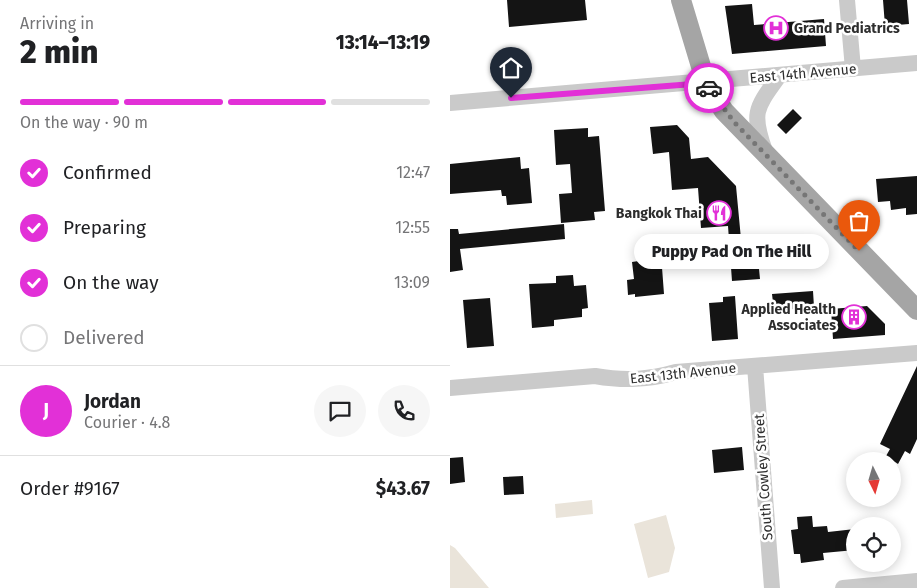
<!DOCTYPE html>
<meta charset="utf-8">
<style>
:root{--surface:#fff;--page:#f6f6f6;--text:#202124;--muted:#757577;--line:#e0e0e0;--accent:#e230d7}
body{margin:0;font-family:"Fira Sans",sans-serif;background:var(--page);color:var(--text);height:100vh;display:flex;flex-direction:column;font-size:19px;white-space:nowrap}
*{box-sizing:border-box;margin:0}
p{font-size:16px;color:var(--muted)}
.icon{flex:none;width:28px;height:28px;fill:none;stroke:currentColor;stroke-width:2;stroke-linecap:round;stroke-linejoin:round}
.map{position:relative;flex:1;overflow:hidden}
.sheet{display:flex;flex-direction:column;background:var(--surface);width:450px}
.sheet>*{flex:none}
.needle{width:32px;rotate:175deg}
.buttons{position:absolute;left:396px;top:452px;display:grid;gap:10px}
.buttons a{display:grid;place-items:center;width:55px;height:55px;border-radius:50%;background:var(--surface);box-shadow:0 2px 12px #0003;font-size:25px}
.pin{position:absolute;display:grid;place-items:center;width:42px;height:42px;color:#fff;margin:-51px -21px;border-radius:50% 50% 50% 0;rotate:-45deg;box-shadow:0 0 5px #0007}
.pin .icon{rotate:45deg}
.courier{position:absolute;display:grid;place-items:center;width:50px;height:50px;margin:-25px;border:4px solid #e230d7;border-radius:50%;background:#fff;color:#222;box-shadow:0 1px 6px #0007}
.bubble{position:absolute;height:35px;border-radius:18px;background:var(--surface);box-shadow:0 2px 12px #0003;font-size:16px;font-weight:800;line-height:35px;text-align:center}
.summary em{font-style:normal;font-weight:800}
.summary div{display:flex;flex-direction:column-reverse}
.summary{display:flex;align-items:center;justify-content:space-between;height:85px;padding:0 20px}
h1{font-size:32px;font-weight:800;line-height:38px}
.bar{display:grid;grid-template-columns:repeat(4,1fr);gap:8px 5px;align-content:center;height:60px;padding:0 20px}
.bar i{height:6px;border-radius:4px;background:var(--line)}
.bar .selected{background:var(--accent)}
.bar p{grid-column:span 4}
.line{display:flex;align-items:center;gap:12px;padding:0 20px;border-top:1px solid var(--line)}
.line div{flex:1}
.round{display:grid;place-items:center;flex:none;width:52px;height:52px;border-radius:26px;background:var(--page)}
ol{padding:0 20px;list-style:none}
li{display:flex;align-items:center;gap:15px;height:55px}
li p{margin-inline-start:auto}
li .icon{padding:5px;border-radius:50%;background:var(--accent);color:#fff;stroke-width:4}
li:last-child{color:var(--muted)}
li i{width:28px;height:28px;border:2px solid var(--line);border-radius:50%}
main{display:flex;flex:1;min-height:0}
.map>svg:first-child{display:block}
</style>
<main>
<section class="sheet">
<div class="summary"><div><h1>2 min</h1><p>Arriving in</p></div><em>13:14–13:19</em></div>
<div class="bar"><i class="selected"></i><i class="selected"></i><i class="selected"></i><i></i><p>On the way · 90 m</p></div>
<ol>
<li><svg class="icon" aria-label="check" viewBox="0 0 24 24"><path d="M5 12l5 5 9-10"/></svg>Confirmed<p>12:47</p></li>
<li><svg class="icon" aria-label="check" viewBox="0 0 24 24"><path d="M5 12l5 5 9-10"/></svg>Preparing<p>12:55</p></li>
<li><svg class="icon" aria-label="check" viewBox="0 0 24 24"><path d="M5 12l5 5 9-10"/></svg>On the way<p>13:09</p></li>
<li><i></i>Delivered</li>
</ol>
<div class="line" style="height:90px"><b class="round" style="background:var(--accent);color:#fff">J</b><div><b>Jordan</b><p>Courier · 4.8</p></div><a class="round"><svg class="icon" aria-label="chat" viewBox="0 0 24 24"><path d="M4 5h16v11H9l-5 4z"/></svg></a><a class="round"><svg class="icon" aria-label="phone" viewBox="0 0 24 24"><path d="M5 4h4l2 5-3 2q2 4 5 5l2-3 5 2v4C11 20 4 13 5 4z"/></svg></a></div>
<div class="line" style="height:65px"><div>Order #9167</div><b>$43.67</b></div>
</section>
<div class="map">
<svg width="467" height="588" viewBox="0 0 467 588">
<rect width="100%" height="100%" fill="#fff"/>
<path fill="#eae4da" d="M142,500L143,514L106,518L105,504Z
M216,515L225,548L219,572L198,578L184,524Z
M0,545L5,548L39,588H0Z"/>
<path fill="#c6ead9" d="M229,238L232,239L239,254L236,261L227,257L223,242Z"/>
<path fill="#141414" d="M57,0H135L137,20L59,27Z
M433,0H457L459,24L435,26Z
M302,4L304,25L374,19L376,46L282,54L275,6Z
M343,109L352,118L336,134L327,125Z
M227,125L239,138L241,159L258,157L286,186L291,239L306,238L310,279L282,281L278,226L251,228L248,188L222,190L219,152L203,154L200,127Z
M138,128V137L149,136L155,211L144,212L145,220L111,223L109,194L122,193L120,164L106,165L104,130Z
M70,157L71,169L79,168L82,203L57,205L56,196H52L51,190L0,194V164Z
M467,176V214L456,215V208L441,210L440,201L428,202L426,179Z
M114,224L115,239L10,249L13,270L0,272V229H8L9,234Z
M211,254L214,294L185,297V294L178,295L177,280L184,279L182,262L195,260V255Z
M123,275L124,286L136,285L138,308L132,309V317L104,320V326L82,328L79,284L106,283V276Z
M363,291L364,307L324,311L322,294Z
M285,296L288,339L262,341L259,303L273,302V297Z
M40,298L44,346L17,348L13,300Z
M417,306L435,324V335L383,339L381,309Z
M467,366V439L460,454L455,451L448,464L436,456L440,449L430,444Z
M292,447L294,470L264,473L262,450Z
M13,457L15,482L0,484V458Z
M73,476L74,494L54,495L53,477Z
M362,516L363,527L377,526L378,532L405,529V550L373,553L374,560L351,563L350,554H344L341,530L348,529L347,517Z"/>
<g fill="none" stroke-linecap="round" stroke-linejoin="round">
<path stroke="#cacaca" stroke-width="16" d="M397,0L403,69
M0,103L467,63
M315,151C301,112 306,108 329,76
M305,366L322,588
M0,388L145,376C174,381 198,380 226,372L467,353
M393,588L467,581"/>
<path stroke="#a5a5a5" stroke-width="20" d="M231,0L256,83L274,111L467,310"/>
</g>
<g fill="none" stroke-linecap="round" stroke-linejoin="round">
<path stroke="#767676" stroke-width="5" stroke-dasharray="0 9" d="M259,88L284,122L409,251"/>
<path stroke="#e230d7" stroke-width="6" d="M61,98L256,83L259,88"/>
</g>
<defs>
<g id="hospital-ring" transform="scale(1.25)"><circle r="9.5" fill="#fff" stroke="#e230d7" stroke-width="1.5"/><path d="M-5-5h3v3.5h4V-5h3V5h-3V1.5h-4V5h-3Z" fill="#e230d7"/></g>
<g id="restaurant-ring" transform="scale(1.25)"><circle r="9.5" fill="#fff" stroke="#e230d7" stroke-width="1.5"/><path d="M-5-6h1v4h1v-4h1v4h1v-4h1v5L-1.5 .5V6h-2V.5L-5-1ZM5-6V6H3V1.5H1.5Q1.5-4 5-6Z" fill="#e230d7"/></g>
<g id="building-ring" transform="scale(1.25)"><circle r="9.5" fill="#fff" stroke="#e230d7" stroke-width="1.5"/><path d="M-4-6H4V6H1V3H-1V6H-4ZM-2.5-4.3h1.7v1.8h-1.7ZM.8-4.3h1.7v1.8H.8ZM-2.5-1h1.7V.8h-1.7ZM.8-1h1.7V.8H.8Z" fill="#e230d7"/></g>
</defs>
<g fill-rule="evenodd">
<use href="#hospital-ring" x="326" y="28"/>
<use href="#restaurant-ring" x="269" y="213"/>
<use href="#building-ring" x="404" y="317"/>
</g>
<g text-anchor="middle" stroke-width="5" stroke-linejoin="round" paint-order="stroke">
<g font-size="14" font-weight="bold" fill="#2d2d2d" stroke="#fff" text-anchor="end">
<text x="344" y="33" text-anchor="start">Grand Pediatrics</text>
<text x="252" y="218">Bangkok Thai</text>
<text x="386" y="314">Applied Health<tspan x="386" dy="16">Associates</tspan></text>
</g>
<g font-size="14" fill="#2d2d2d" stroke="#fff">
<text transform="translate(353 73) rotate(-5)" y="5">East 14th Avenue</text>
<text transform="translate(233 373) rotate(-6)" y="5">East 13th Avenue</text>
<text transform="translate(313 477) rotate(-94)" y="5">South Cowley Street</text>
</g>
</g>
</svg>
<div class="buttons">
<a><svg class="needle" viewBox="-14 -14 28 28"><path d="M0-13l5 13h-10z" fill="#e53935"/><path d="M0 13l5-13h-10z" fill="#757577"/></svg></a>
<a><svg class="icon" aria-label="locate" viewBox="0 0 24 24"><circle cx="12" cy="12" r="6"/><path d="M12 2v4M12 18v4M2 12h4M18 12h4"/></svg></a>
</div>
<div class="pin" style="left:409px;top:251px;background:#ea580c"><svg class="icon" aria-label="bag" viewBox="0 0 24 24"><path d="M5 8h14l-1 12H6zM9 8a3 3 0 0 1 6 0"/></svg></div>
<div class="pin" style="left:61px;top:98px;background:#1f2937"><svg class="icon" aria-label="home" viewBox="0 0 24 24"><path d="M3 11l9-7 9 7M6 9v11h12V9"/></svg></div>
<div class="courier" style="left:259px;top:88px"><svg class="icon" aria-label="car" viewBox="0 0 24 24"><path d="M5 17H2v-5l4-1 3-4h7l3 4 3 1v5h-3M9 17h6M6 11h13"/><circle cx="7" cy="17" r="2"/><circle cx="17" cy="17" r="2"/></svg></div>
<div class="bubble" style="left:184px;top:234px;width:195px">Puppy Pad On The Hill</div>
</div>
</main>
